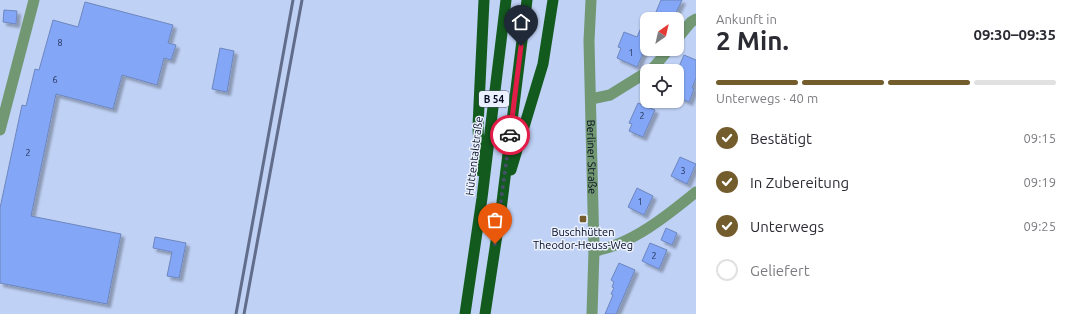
<!DOCTYPE html>
<html lang="de">
<meta charset="utf-8">
<style>
:root{--surface:#fff;--page:#f7f7f7;--text:#2b2b33;--muted:#7c7c81;--line:#e1e1e2;--accent:#735d2d}
body{margin:0;font-family:Ubuntu,sans-serif;background:var(--page);color:var(--text);height:100vh;display:flex;flex-direction:column;font-size:15px;white-space:nowrap}
*{box-sizing:border-box;margin:0}
p{font-size:13px;color:var(--muted)}
.icon{flex:none;width:22px;height:22px;fill:none;stroke:currentColor;stroke-width:2;stroke-linecap:round;stroke-linejoin:round}
.map{position:relative;flex:1;overflow:hidden}
.side{display:flex;flex-direction:column;background:var(--surface);width:380px}
.side>*{flex:none}
.needle{width:26px;rotate:34deg}
.controls{position:absolute;left:640px;top:12px;display:grid;gap:8px}
.controls a{display:grid;place-items:center;width:44px;height:44px;border-radius:8px;background:var(--surface);box-shadow:0 1px 3px #0004;font-size:20px}
.pin{position:absolute;display:grid;place-items:center;width:34px;height:34px;color:#fff;margin:-41px -17px;border-radius:50% 50% 50% 0;rotate:-45deg;box-shadow:0 0 4px #0007}
.pin .icon{rotate:45deg}
.courier{position:absolute;display:grid;place-items:center;width:40px;height:40px;margin:-20px;border:3px solid #e11d48;border-radius:50%;background:#fff;color:#222;box-shadow:0 1px 5px #0007}
.summary em{font-style:normal;font-weight:700}
.summary div{display:flex;flex-direction:column-reverse}
.summary{display:flex;align-items:center;justify-content:space-between;height:68px;padding:0 20px}
h1{font-size:26px;font-weight:700;line-height:30px}
.bar{display:grid;grid-template-columns:repeat(4,1fr);gap:6px 4px;align-content:center;height:48px;padding:0 20px}
.bar i{height:5px;border-radius:3px;background:var(--line)}
.bar .current{background:var(--accent)}
.bar p{grid-column:span 4}
ol{padding:0 20px;list-style:none}
li{display:flex;align-items:center;gap:12px;height:44px}
li p{margin-inline-start:auto}
li .icon{padding:4px;border-radius:50%;background:var(--accent);color:#fff;stroke-width:4}
li:last-child{color:var(--muted)}
li i{width:22px;height:22px;border:2px solid var(--line);border-radius:50%}
main{display:flex;flex:1;min-height:0}
.map>svg:first-child{display:block}
</style>
<main>
<div class="map">
<svg width="696" height="314" viewBox="0 0 696 314">
<defs>
<filter id="shadow"><feDropShadow dx="3.5" dy="3.5" stdDeviation="1" flood-color="#0004"/></filter>
</defs>
<rect width="100%" height="100%" fill="#bfd1f5"/>
<path fill="#83a6f7" stroke="#6d86bd" filter="url(#shadow)" d="M661,0H682L673,19H653Z
M85,2L173,25L168,43L176,45L171,60L164,58L157,85L122,75L113,109L56,94L31,216L121,234L107,304L0,283V208L22,105L26,106L35,69L39,70L53,20L78,27Z
M4,10L17,11L16,24L3,22Z
M647,14V44L637,67L617,58L621,48L618,47L624,32L637,37Z
M220,48L234,51L227,92L212,89Z
M684,55L696,60V78L692,88L694,89L689,102L677,97V71Z
M638,103L655,110L643,137L629,131L632,124L629,123Z
M680,157L696,164L687,184L671,176Z
M637,188L653,196L644,215L628,207Z
M666,228L677,233L672,245L661,240Z
M155,237L186,243L179,278L167,276L172,252L153,248Z
M650,243L667,250L659,269L642,261Z
M619,263L635,270L616,314H605L613,295L611,294L614,288L612,287L614,282L611,280Z"/>
<g fill="none" stroke-linecap="round" stroke-linejoin="round">
<g stroke="#719872" stroke-width="11">
<path id="s1" d="M591,0L589,41L594,251L592,314"/>
<path d="M677,39L691,22L696,19"/>
<path d="M648,71L654,67L669,49"/>
<path d="M591,99L610,95L647,72"/>
<path d="M0,130L34,0"/>
<path d="M594,251C631,245 668,215 696,192"/>
</g>
<path stroke="#135a1e" stroke-width="11" d="M511,170L543,64L553,0
M480,171L478,126L484,0
M465,314L482,198L506,0
M485,314L502,202L527,0"/>
<path stroke="#616d8a" stroke-width="3" d="M236,314L293,0
M244,314L302,0"/>
</g>
<g fill="none" stroke-linecap="round" stroke-linejoin="round">
<path stroke="#45506a" stroke-width="4" stroke-dasharray="0 7.2" d="M495,244L510,135"/>
<path stroke="#e11d48" stroke-width="5" d="M510,135L521,46"/>
</g>
<rect fill="#735d2d" stroke="#ebf1fe" stroke-width="1.5" x="579" y="215" width="8" height="8" rx="2"/>
<g text-anchor="middle" stroke-width="3" stroke-linejoin="round" paint-order="stroke">
<g font-size="9" fill="#243155">
<text x="60" y="46">8</text>
<text x="631" y="56">1</text>
<text x="55" y="83">6</text>
<text x="642" y="119">2</text>
<text x="28" y="156">2</text>
<text x="683" y="174">3</text>
<text x="640" y="205">1</text>
<text x="654" y="259">2</text>
</g>
<rect fill="#ebf1fe" stroke="#494f62" stroke-width="1" x="479" y="91" width="30" height="16" rx="3"/>
<g font-size="10" font-weight="bold" fill="#040a1f">
<text x="494" y="103">B 54</text>
</g>
<g font-size="11" fill="#040a1f" stroke="#ebf1fe">
<text transform="translate(474 156) rotate(-83)" y="4">Hüttentalstraße</text>
<text dy="4" stroke="none"><textPath href="#s1" startOffset="157">Berliner Straße</textPath></text>
</g>
<g font-size="11" fill="#040a1f" stroke="#ebf1fe">
<text x="583" y="236">Buschhütten<tspan x="583" dy="13">Theodor-Heuss-Weg</tspan></text>
</g>
</g>
</svg>
<div class="controls">
<a><svg class="needle" viewBox="-14 -14 28 28"><path d="M0-13l5 13h-10z" fill="#e53935"/><path d="M0 13l5-13h-10z" fill="#7c7c81"/></svg></a>
<a><svg class="icon" aria-label="locate" viewBox="0 0 24 24"><circle cx="12" cy="12" r="6"/><path d="M12 2v4M12 18v4M2 12h4M18 12h4"/></svg></a>
</div>
<div class="pin" style="left:495px;top:244px;background:#ea580c"><svg class="icon" aria-label="bag" viewBox="0 0 24 24"><path d="M5 8h14l-1 12H6zM9 8a3 3 0 0 1 6 0"/></svg></div>
<div class="pin" style="left:521px;top:46px;background:#1f2937"><svg class="icon" aria-label="home" viewBox="0 0 24 24"><path d="M3 11l9-7 9 7M6 9v11h12V9"/></svg></div>
<div class="courier" style="left:510px;top:135px"><svg class="icon" aria-label="car" viewBox="0 0 24 24"><path d="M5 17H2v-5l4-1 3-4h7l3 4 3 1v5h-3M9 17h6M6 11h13"/><circle cx="7" cy="17" r="2"/><circle cx="17" cy="17" r="2"/></svg></div>
</div>
<section class="side">
<div class="summary"><div><h1>2 Min.</h1><p>Ankunft in</p></div><em>09:30–09:35</em></div>
<div class="bar"><i class="current"></i><i class="current"></i><i class="current"></i><i></i><p>Unterwegs · 40 m</p></div>
<ol>
<li><svg class="icon" aria-label="check" viewBox="0 0 24 24"><path d="M5 12l5 5 9-10"/></svg>Bestätigt<p>09:15</p></li>
<li><svg class="icon" aria-label="check" viewBox="0 0 24 24"><path d="M5 12l5 5 9-10"/></svg>In Zubereitung<p>09:19</p></li>
<li><svg class="icon" aria-label="check" viewBox="0 0 24 24"><path d="M5 12l5 5 9-10"/></svg>Unterwegs<p>09:25</p></li>
<li><i></i>Geliefert</li>
</ol>
</section>
</main>
